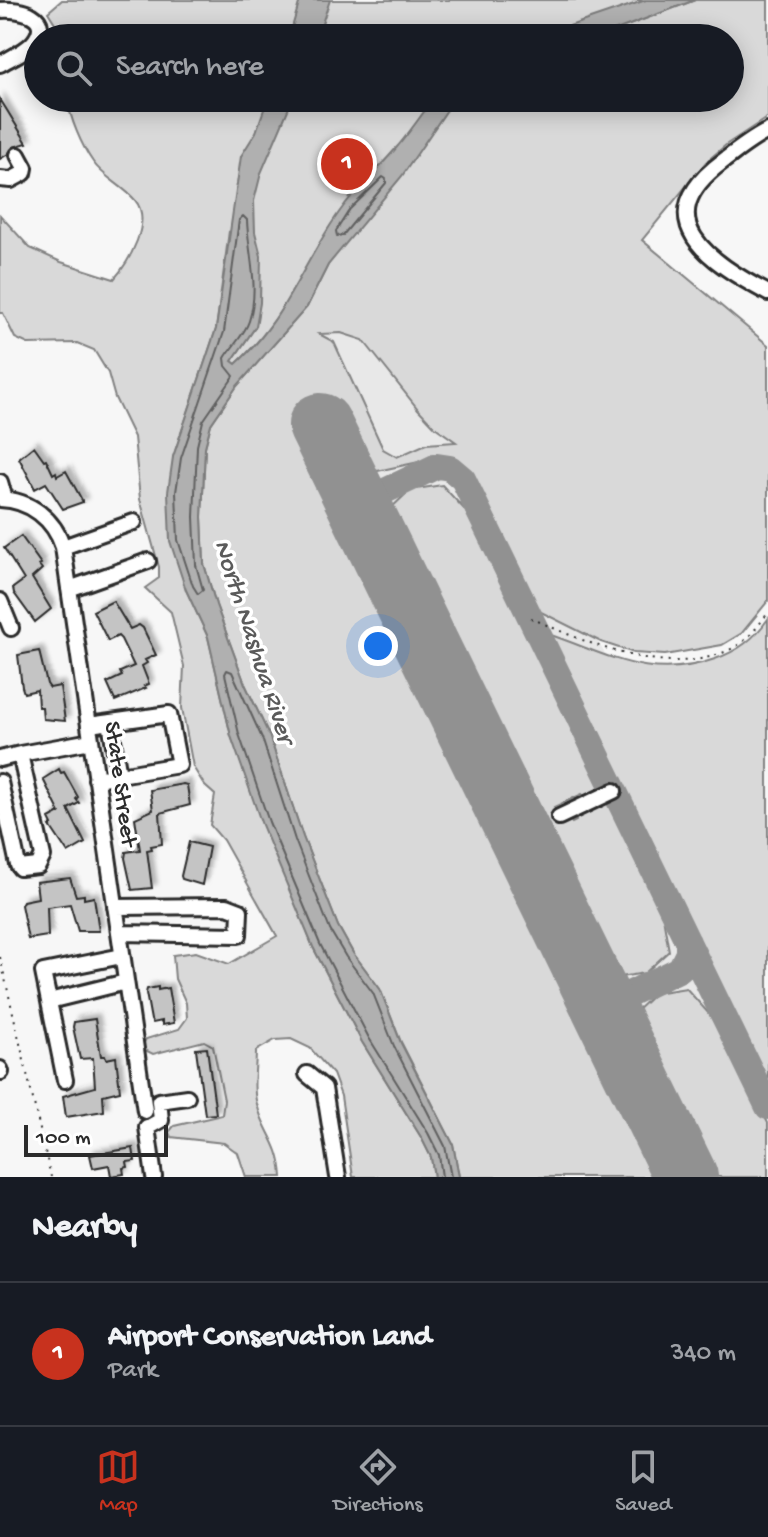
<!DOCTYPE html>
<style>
body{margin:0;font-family:"Gochi Hand",sans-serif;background:#20242c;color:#f1f3f6}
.scale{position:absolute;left:24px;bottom:20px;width:144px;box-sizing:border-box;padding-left:8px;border:4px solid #2b2b2b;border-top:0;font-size:22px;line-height:28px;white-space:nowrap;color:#2b2b2b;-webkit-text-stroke:6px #fff;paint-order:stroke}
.you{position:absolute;left:378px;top:646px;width:28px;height:28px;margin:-20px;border:6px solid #fff;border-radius:50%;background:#1a73e8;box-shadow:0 0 0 12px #1a73e833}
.badge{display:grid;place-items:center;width:52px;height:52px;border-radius:50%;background:#c8321e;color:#fff;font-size:26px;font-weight:700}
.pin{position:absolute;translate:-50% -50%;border:4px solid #fff;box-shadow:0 2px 8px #0006}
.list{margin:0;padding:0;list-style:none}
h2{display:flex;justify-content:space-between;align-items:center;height:104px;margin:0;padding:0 32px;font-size:34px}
h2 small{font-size:26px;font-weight:400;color:#9ea1a6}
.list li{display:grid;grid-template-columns:52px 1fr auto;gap:24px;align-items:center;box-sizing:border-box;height:144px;padding:0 32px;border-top:2px solid #363941}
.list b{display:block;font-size:30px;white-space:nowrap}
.list p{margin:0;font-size:26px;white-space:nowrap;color:#9ea1a6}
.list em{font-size:26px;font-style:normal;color:#9ea1a6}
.icon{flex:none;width:44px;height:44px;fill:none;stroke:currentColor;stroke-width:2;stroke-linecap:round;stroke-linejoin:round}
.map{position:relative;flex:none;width:768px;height:1177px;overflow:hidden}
.search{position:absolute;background:#171b24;box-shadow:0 4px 20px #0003;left:24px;right:24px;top:24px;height:88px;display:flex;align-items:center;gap:20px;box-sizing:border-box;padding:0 28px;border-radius:44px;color:#9ea1a6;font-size:30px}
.sheet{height:248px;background:#171b24}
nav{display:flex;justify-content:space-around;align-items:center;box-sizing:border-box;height:112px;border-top:2px solid #363941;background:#171b24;font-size:22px;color:#9ea1a6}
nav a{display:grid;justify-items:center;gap:4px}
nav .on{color:#c8321e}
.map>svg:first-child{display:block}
.built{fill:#e8e8e8}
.green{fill:#d9d9d9;stroke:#828282;stroke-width:2;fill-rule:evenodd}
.water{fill:#b0b0b0;stroke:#7b7b7b;stroke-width:2}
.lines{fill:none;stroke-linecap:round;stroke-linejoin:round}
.shore{stroke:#606060;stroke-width:2}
.taxiway{stroke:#919191;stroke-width:26}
.runway{stroke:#919191;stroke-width:64}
.building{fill:#c4c4c4;stroke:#2b2b2b;stroke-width:2;filter:url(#shadow)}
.minor-casing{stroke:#2b2b2b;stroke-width:20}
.path{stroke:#2b2b2b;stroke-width:2;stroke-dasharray:2 6;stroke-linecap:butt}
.minor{stroke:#fff;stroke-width:14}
.labels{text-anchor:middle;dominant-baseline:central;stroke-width:7;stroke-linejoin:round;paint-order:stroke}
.street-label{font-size:24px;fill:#2b2b2b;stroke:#fff}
.water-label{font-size:26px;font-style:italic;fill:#5a5a5a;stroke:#fff}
</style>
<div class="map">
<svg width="768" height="1177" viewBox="0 0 768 1177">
<defs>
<filter id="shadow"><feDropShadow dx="4.5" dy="-4.5" stdDeviation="2" flood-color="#0004"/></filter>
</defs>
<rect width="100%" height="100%" fill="#f7f7f7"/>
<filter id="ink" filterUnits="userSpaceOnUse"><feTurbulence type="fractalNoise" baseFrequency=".0125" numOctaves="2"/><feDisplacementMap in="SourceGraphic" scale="16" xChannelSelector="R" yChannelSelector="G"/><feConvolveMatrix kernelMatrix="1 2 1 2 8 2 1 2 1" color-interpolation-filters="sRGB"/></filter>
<g filter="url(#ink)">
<path class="built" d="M 318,296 L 380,336 L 554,575 L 768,904 L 768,1177 L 482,1177 L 255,374 Z"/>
<path class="green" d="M 62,0 L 646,0 L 549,35 L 548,38 L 76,38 L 55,23 L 48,12 Z
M 695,0 L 768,0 L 768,117 L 727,144 L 706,162 L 642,240 L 768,345 L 768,601 L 742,633 L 722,645 L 665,655 L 634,653 L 601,642 L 535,609 L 470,473 L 459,463 L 437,458 L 368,473 L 338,413 L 300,434 L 661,1177 L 459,1177 L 453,1144 L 401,1042 L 380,989 L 353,953 L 338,926 L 303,837 L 269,735 L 245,684 L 216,605 L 204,564 L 202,517 L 205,447 L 211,424 L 237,386 L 307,307 L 329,263 L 304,271 C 286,306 265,337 236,364 L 232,361 L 256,326 L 229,231 L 216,329 L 173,457 L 186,590 L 208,637 L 231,736 L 313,947 L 362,1042 L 421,1137 L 431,1157 L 434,1177 L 353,1177 L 341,1096 L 333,1074 L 310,1048 L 291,1039 L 275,1040 L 256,1051 C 256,1068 252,1088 257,1104 C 264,1133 280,1142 282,1177 L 246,1177 L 238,1153 L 224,1143 L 171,1137 L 169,1132 L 174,1126 L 222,1115 L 224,1100 L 213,1046 L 204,1041 L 153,1054 L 141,1048 L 146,1039 L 179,1029 L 187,1018 L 186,1003 L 175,979 L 173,955 L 196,952 L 229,964 L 277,936 L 223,840 L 210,825 L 215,795 L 205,786 L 193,767 L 182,708 L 184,666 L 171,612 L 145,588 L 159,578 L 159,567 L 140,499 L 134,437 L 115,398 L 108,373 L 94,350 L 77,343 L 28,344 L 15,338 L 3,313 L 0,313 L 0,215 L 30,248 L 61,262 L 114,279 C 129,262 153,221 135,200 C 123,186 103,177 93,162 C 81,145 70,118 67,98 L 730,98 L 730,38 L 595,38 ZM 341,333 L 363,340 L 418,409 L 435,427 L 456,442 L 426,444 L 397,457 L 383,449 L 334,342 L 319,334 Z
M 442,485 L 465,510 L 503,581 L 605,791 L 586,800 L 582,794 L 554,807 L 560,820 L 568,817 L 572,823 L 576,821 L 574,814 L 608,797 L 663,917 L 669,951 L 645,973 L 614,978 L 387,512 L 410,490 Z
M 768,619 L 768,1088 L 548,634 C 610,655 649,682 715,659 C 738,651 754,639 768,619 Z
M 686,988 L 710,1015 L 768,1123 L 768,1177 L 710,1177 L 632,1015 L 655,993 Z"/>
<path class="water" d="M 300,0 L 330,0 L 317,38 L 289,38 Z
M 646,0 L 695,0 L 595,38 L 534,38 Z
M 268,98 L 293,98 L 261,173 L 254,201 L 255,232 L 261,256 L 260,303 L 256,326 L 232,361 L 236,364 C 287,319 303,260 343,207 C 359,185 380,168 397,147 C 410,132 422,114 434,98 L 460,98 L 447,110 L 402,176 L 328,265 L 307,307 L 237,386 L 211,424 L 205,447 L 202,517 L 204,564 L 216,605 L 245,684 L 269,735 L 303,837 L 338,926 L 353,953 L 380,989 L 401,1043 L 453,1144 L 459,1177 L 434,1177 L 431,1157 L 421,1137 L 362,1042 L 313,947 L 262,825 L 231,736 L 208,637 L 186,590 L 170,541 L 168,492 L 173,457 L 216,329 L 241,156 L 256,132 Z"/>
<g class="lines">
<path class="shore" d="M 383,177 L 386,179 L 386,183 L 343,235 L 337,236 L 336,231 L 350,209 Z
M 243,216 L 247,220 C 248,253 260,287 249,321 C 245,334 232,346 225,358 L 226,366 L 234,376 L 203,421 L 197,446 L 194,517 L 196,565 L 203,590 L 198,594 L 193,586 L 178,540 L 176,492 L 181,458 L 224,332 L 239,220 Z
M 442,1177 L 439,1155 L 428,1133 L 369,1038 L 320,944 L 269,822 L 239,734 L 225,674 L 227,670 L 232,672 L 262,738 L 295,840 L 330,930 L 346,957 L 373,993 L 394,1046 L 445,1146 L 451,1177"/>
<path class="taxiway" d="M 358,504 L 437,466 L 450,468 L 463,479 L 768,1107
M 591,981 L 606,995 L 625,996 L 680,969 L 688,953 L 688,942
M 616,1032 L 614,1013 L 625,996"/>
<path class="runway" d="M 320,425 L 686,1177"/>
</g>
<path class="building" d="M 0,99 L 27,143 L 13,147 L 8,154 L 0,159 Z
M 34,446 L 44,460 L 46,459 L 53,474 L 56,472 L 57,476 L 66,471 L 83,502 L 63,509 L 46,483 L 35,489 L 19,458 Z
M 21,536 L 41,564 L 39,565 L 42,569 L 32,578 L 51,609 L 35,622 L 14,593 L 13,588 L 24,580 L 4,548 Z
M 113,601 L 130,629 L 139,625 L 143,628 L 156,655 L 145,660 L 147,663 L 142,666 L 149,684 L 144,686 L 146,688 L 115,701 L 107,683 L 122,676 L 120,672 L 134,666 L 121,639 L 118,636 L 108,641 L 93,611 Z
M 39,651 L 47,684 L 50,688 L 60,686 L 65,721 L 43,719 L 42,707 L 38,707 L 37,690 L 24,693 L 22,687 L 18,655 Z
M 59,769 L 61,773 L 64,772 L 78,797 L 76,799 L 79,803 L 68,809 L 85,843 L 68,853 L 50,826 L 52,825 L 49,819 L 60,813 L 43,779 Z
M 183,784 L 187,785 L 190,805 L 160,813 L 162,844 L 151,846 L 152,849 L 147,850 L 152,888 L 132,890 L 125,858 L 126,852 L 140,850 L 135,818 L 153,810 L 150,790 Z
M 189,842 L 209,847 L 202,885 L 182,879 L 181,876 Z
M 70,878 L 76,896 L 84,895 L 84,899 L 94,897 L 99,931 L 78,931 L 70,904 L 47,907 L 48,936 L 28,939 L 21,905 L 23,901 L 38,898 L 36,882 Z
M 158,987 L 158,990 L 168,988 L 174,1023 L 162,1025 L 162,1021 L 153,1023 L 151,1020 L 146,993 L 147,989 Z
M 95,1019 L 101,1056 L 105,1056 L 106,1059 L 116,1057 L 120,1091 L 103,1095 L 104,1111 L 66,1117 L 63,1096 L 95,1087 L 93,1058 L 80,1059 L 73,1027 L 74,1022 Z
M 207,1048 L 216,1114 L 205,1115 L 196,1049 Z
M 133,1148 L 135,1161 L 127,1162 L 128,1167 L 123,1168 L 124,1174 L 111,1176 L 109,1165 L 93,1168 L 90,1155 Z"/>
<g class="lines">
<g class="minor-casing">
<path id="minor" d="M 0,10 C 20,8 55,16 33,43 C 25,52 10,58 0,64
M 768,131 C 751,139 737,151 722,162 C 645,220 710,262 768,293
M 0,179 L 11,180 L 24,173 L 25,168 L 18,155
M 0,482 L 5,499
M 0,499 C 30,500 54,519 63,547 L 145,1111
M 63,547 L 134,522
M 69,589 L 148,561
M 0,601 L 11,628
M 110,722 L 119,775
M 89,725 L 169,714 L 179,765 L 96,779
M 0,759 L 20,754
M 0,782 L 18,865 L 20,868 L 38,866 L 43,856 L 20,754 L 91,741
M 559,817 L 614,791
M 115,907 L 227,906 L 240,911 L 239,935 L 119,933
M 49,1001 L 126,982
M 0,1069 L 1,1072
M 307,1074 L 324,1088 L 338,1177
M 65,1080 L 43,972 L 122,956
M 147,1127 L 154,1177
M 147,1128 L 161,1120 L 159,1101 L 187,1097"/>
</g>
<path class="path" d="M 531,618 C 589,644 670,681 733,648 C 748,640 758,626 768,613
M 0,957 L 51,1177"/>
<use href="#minor" class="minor"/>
</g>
</g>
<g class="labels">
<g class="street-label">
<text transform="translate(119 784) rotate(82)">State Street</text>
</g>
<g class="water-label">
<text transform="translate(252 642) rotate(72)">North Nashua River</text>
</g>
</g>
</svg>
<div class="scale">100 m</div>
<div class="you"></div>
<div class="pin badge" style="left:347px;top:164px">1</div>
<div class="search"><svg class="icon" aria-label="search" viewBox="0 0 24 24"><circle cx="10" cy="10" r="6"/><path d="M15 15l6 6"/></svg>Search here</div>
</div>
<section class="sheet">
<h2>Nearby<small></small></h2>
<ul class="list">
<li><span class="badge">1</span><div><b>Airport Conservation Land</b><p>Park</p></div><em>340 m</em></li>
</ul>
</section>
<nav>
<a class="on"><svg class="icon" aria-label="map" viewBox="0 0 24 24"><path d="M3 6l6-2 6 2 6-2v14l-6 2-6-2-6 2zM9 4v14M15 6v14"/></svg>Map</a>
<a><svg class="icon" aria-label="directions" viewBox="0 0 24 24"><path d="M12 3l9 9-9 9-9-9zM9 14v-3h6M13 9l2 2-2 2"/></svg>Directions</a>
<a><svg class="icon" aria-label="saved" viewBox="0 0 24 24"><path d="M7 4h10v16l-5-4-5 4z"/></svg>Saved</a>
</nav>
